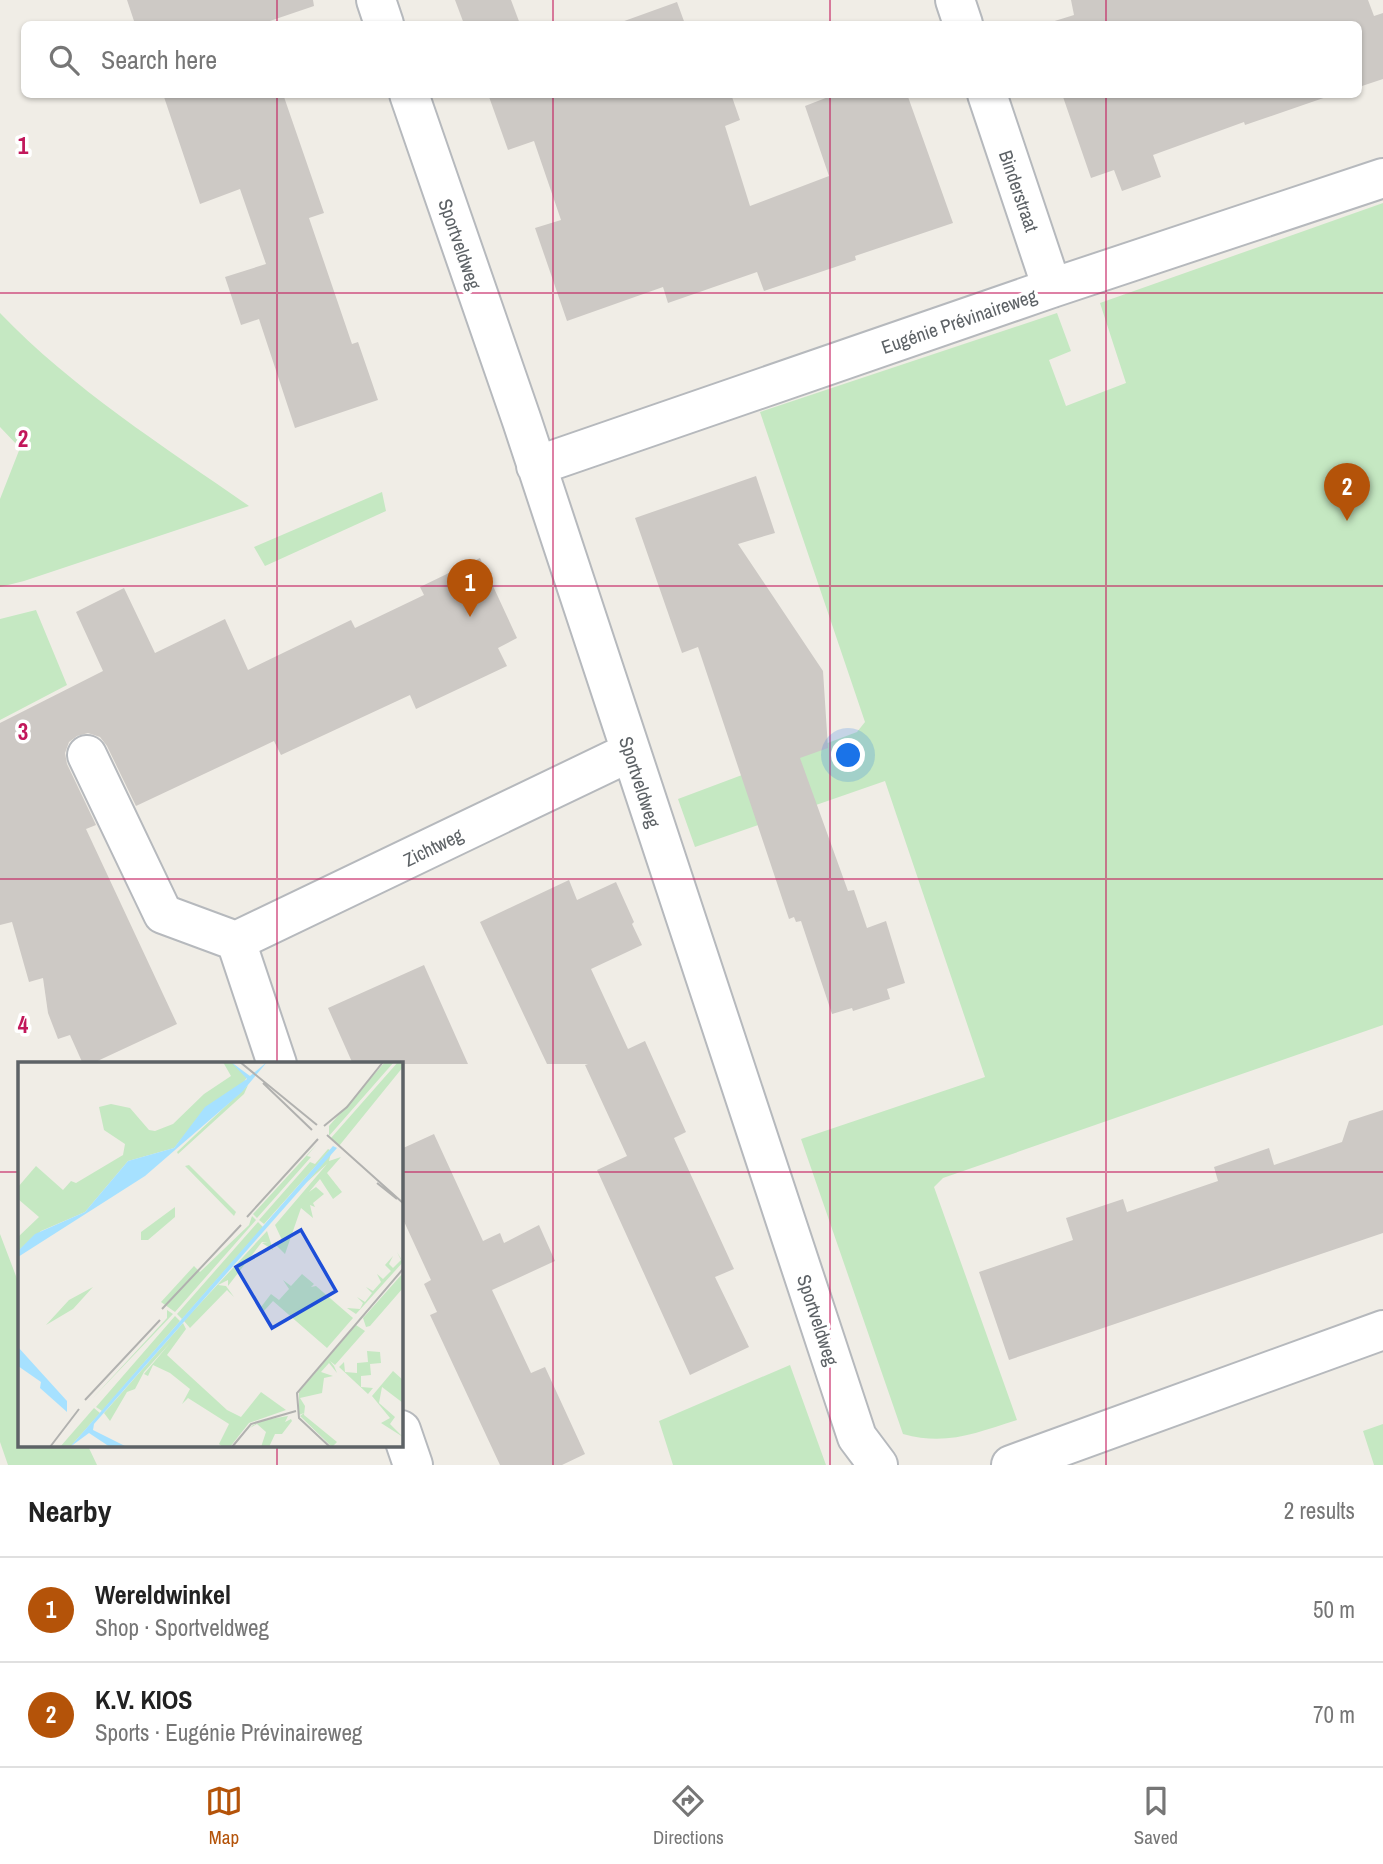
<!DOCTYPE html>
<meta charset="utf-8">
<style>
body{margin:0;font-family:"Archivo Narrow",sans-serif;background:#f2f2f2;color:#222}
.you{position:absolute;left:849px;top:756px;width:24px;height:24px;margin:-18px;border:5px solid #fff;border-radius:50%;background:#1a73e8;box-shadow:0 0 0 10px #1a73e833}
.badge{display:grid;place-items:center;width:46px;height:46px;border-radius:50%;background:#b45309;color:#fff;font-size:23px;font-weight:700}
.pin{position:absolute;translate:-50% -58px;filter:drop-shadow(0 2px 4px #0008)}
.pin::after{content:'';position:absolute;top:37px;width:24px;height:21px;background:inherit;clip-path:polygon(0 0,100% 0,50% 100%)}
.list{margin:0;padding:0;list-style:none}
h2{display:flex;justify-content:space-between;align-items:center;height:91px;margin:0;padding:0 28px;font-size:30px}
h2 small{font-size:23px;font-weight:400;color:#767676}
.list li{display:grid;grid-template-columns:46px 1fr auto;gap:21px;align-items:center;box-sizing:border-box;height:105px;padding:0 28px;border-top:2px solid #e0e0e0}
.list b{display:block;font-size:26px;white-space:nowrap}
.list p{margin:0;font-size:23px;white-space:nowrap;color:#767676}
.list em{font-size:23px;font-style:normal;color:#767676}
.icon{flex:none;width:38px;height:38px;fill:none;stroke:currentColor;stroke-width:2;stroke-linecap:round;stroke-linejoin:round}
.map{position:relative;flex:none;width:1383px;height:1465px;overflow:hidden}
.search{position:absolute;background:#fff;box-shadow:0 2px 5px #0004;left:21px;right:21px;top:21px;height:77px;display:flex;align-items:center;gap:18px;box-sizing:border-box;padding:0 24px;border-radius:10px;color:#767676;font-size:26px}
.sheet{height:301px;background:#fff}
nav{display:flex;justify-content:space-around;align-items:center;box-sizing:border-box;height:98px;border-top:2px solid #e0e0e0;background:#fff;font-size:19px;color:#767676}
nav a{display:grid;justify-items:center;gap:4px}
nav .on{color:#b45309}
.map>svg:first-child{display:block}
.green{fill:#c5e8c2}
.building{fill:#cdc9c5}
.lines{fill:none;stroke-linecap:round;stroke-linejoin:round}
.minor-casing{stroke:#b6b9bd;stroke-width:42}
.minor{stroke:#fff;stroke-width:38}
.grid{fill:none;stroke:#c2185b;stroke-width:2;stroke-opacity:0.55}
.labels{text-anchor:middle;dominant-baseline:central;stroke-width:7;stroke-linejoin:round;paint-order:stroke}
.street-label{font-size:19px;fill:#5d6266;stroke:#fff}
.inset-road{fill:none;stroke:#b1b1af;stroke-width:2}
.view{fill:#1d4ed8;fill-opacity:0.15;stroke:#1d4ed8;stroke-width:3.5}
.inset-edge{fill:none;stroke:#5d6266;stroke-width:3.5}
.grid-label{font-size:23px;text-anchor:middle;font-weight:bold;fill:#c2185b;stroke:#fff;stroke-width:7;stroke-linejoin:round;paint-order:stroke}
</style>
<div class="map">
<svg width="1383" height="1465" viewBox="0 0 1383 1465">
<rect width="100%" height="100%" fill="#f0ede6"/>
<path class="green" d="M 1383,203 L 1383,1025 L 943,1178 L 934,1187 L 1017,1420 C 975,1433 947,1446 903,1434 L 801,1139 L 985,1077 L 885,781 L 695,847 L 678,799 L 857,732 L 865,722 L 760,412 L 1057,313 L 1071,351 L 1049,360 L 1066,406 L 1126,383 L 1100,303 Z
M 0,313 C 73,389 163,446 249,506 L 24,581 L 0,587 L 0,499 L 20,448 L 0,427 Z
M 382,492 L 386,511 L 265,566 L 254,547 Z
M 36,610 L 67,685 L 0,720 L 0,619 Z
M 0,1234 L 19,1284 L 19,1446 L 88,1446 L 97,1465 L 8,1465 L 0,1442 Z
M 790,1365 L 826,1465 L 673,1465 L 659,1421 Z
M 1383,1424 L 1383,1465 L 1374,1465 L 1363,1431 Z"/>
<path class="building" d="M 127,0 L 313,0 L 314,6 L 261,24 L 135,24 Z
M 455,0 L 511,0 L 520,24 L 464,24 Z
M 1071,0 L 1368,0 L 1374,16 L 1383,13 L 1383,79 L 1359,87 L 1359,24 L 1045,24 L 1074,15 Z
M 677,2 L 685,24 L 616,24 Z
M 163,94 L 283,94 L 324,213 L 309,218 L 352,344 L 358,342 L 378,400 L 295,428 L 259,319 L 241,325 L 225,277 L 266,264 L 240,189 L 200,204 Z
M 488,94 L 731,94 L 740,120 L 725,126 L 750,206 L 829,176 L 805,106 L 836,94 L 907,94 L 953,223 L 855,256 L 856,260 L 764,291 L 757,272 L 668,303 L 663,287 L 567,321 L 535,228 L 561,220 L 534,141 L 508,150 Z
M 1062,94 L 1335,94 L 1245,125 L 1244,122 L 1153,155 L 1161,177 L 1122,191 L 1114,170 L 1091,178 Z
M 756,476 L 775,533 L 738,544 L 823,671 L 828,748 L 800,758 L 848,891 L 854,890 L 867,928 L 886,921 L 905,983 L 887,989 L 890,999 L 853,1011 L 852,1008 L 832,1014 L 801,921 L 796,922 L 794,917 L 789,919 L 698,647 L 682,653 L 635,518 Z
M 480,558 L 517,638 L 498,648 L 507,666 L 416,709 L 410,695 L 281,755 L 274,741 L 136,806 L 107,746 L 100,737 L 88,733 L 77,736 L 69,742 L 65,753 L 67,764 L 96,825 L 86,829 L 177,1024 L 91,1064 L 83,1064 L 70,1035 L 58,1039 L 48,1013 L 43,978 L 29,982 L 12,922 L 0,925 L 0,723 L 103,671 L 76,612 L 124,588 L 155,653 L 225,619 L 248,670 L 351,620 L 355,628 L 424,595 L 420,587 Z
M 569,880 L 577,900 L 616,882 L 634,922 L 632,924 L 642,945 L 591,969 L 628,1049 L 645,1041 L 686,1132 L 674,1138 L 734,1269 L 715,1277 L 749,1347 L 690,1375 L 597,1170 L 627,1156 L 585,1065 L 588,1064 L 547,1064 L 480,922 Z
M 424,965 L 468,1064 L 363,1064 L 362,1061 L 352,1062 L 328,1008 Z
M 1383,1110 L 1383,1233 L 1009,1360 L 979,1272 L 1073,1240 L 1066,1218 L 1123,1199 L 1127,1212 L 1218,1181 L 1214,1167 L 1269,1148 L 1274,1165 L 1342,1142 L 1349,1121 Z
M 434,1134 L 483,1241 L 500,1233 L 504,1243 L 539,1225 L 555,1261 L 492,1290 L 531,1373 L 545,1367 L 585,1454 L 562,1465 L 500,1465 L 430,1315 L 437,1312 L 424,1284 L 431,1280 L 401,1215 L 401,1149 Z"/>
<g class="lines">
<g class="minor-casing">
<path id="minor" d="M 376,0 L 384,24
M 955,0 L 963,24
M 409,94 L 522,421 L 857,1437 L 878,1465
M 987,94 L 1052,288
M 536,466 L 1052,288 L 1383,178
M 87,755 L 163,914 L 236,941
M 277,1064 L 236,941 L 630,752
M 401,1430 L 413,1465
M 1011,1465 L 1383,1330"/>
</g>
<use href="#minor" class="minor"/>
</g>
<path class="grid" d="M 277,0 L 277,24M 553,0 L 553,24M 830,0 L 830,24M 1106,0 L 1106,24M 277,94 L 277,1064M 553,94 L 553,1465M 830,94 L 830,1465M 1106,94 L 1106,1465M 0,293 L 1383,293M 0,586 L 1383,586M 0,879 L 1383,879M 0,1172 L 19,1172M 401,1172 L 1383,1172M 277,1446 L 277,1465"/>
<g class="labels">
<g class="street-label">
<text transform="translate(1019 191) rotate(71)">Binderstraat</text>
<text transform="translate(460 244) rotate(71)">Sportveldweg</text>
<text transform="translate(959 321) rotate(-19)">Eugénie Prévinaireweg</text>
<text transform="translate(640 782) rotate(72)">Sportveldweg</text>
<text transform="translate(433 847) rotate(-26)">Zichtweg</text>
<text transform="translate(818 1320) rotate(72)">Sportveldweg</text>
</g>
</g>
<g transform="translate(18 1062)">
<rect width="385" height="385" fill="#f0ede6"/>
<path d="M 205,0 L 213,0 L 229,15 L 223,25 L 185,50 L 156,86 L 110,99 L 67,150 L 23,169 L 0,189 L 0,175 L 21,155 L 0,137 L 0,125 L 18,104 L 45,128 L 53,119 L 58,121 L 105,93 L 107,82 L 86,68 L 81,45 L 93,42 L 112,46 L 131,68 L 137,69 L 155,62 L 186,32 L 213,14 ZM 367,0 L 376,0 L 311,74 L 311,64 ZM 380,0 L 385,0 L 385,5 L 321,84 L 313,76 ZM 230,23 L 226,32 L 160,92 L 159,90 ZM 299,82 L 289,94 L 293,95 L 239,156 L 235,152 ZM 310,87 L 312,88 L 246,162 L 241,158 L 292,100 L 297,102 ZM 313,91 L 311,99 L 323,95 L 309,111 L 324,130 L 315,137 L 302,117 L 291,130 L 298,125 L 306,132 L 295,141 L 297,145 L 292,143 L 295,156 L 283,146 L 267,192 L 256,181 L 264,178 L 257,163 L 309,102 L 288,121 ZM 171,103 L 218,150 L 216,154 L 167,104 ZM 157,145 L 157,155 L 130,178 L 123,178 L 123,170 ZM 234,154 L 238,158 L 157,250 L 143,240 L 176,204 L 182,210 L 231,163 ZM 240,160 L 245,165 L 164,257 L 159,252 ZM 249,169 L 255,188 L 244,181 L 250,180 L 244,180 L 210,224 L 210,218 L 200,223 L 208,224 L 216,235 L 209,228 L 172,266 L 166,259 ZM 379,190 L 385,200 L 338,252 L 329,246 L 342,247 L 345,241 L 339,235 L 347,240 L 354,231 L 348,225 L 355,229 L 363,220 L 359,212 L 365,217 L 373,209 L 367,203 L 375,194 L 371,202 L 375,206 L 383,198 ZM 385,211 L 385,226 L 352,264 L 348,265 L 345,256 ZM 284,212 L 296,222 L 293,225 L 298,224 L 335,256 L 309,286 L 255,239 L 246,249 L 243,245 L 253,232 L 261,238 L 271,227 L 265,218 L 273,224 ZM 75,225 L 55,247 L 28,263 L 51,238 ZM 149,248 L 155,252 L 73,338 L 149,256 ZM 157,254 L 162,259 L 84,349 L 78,345 ZM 165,261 L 168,267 L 149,293 L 209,348 L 223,355 L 243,330 L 268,348 L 231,361 L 212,385 L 205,385 L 201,382 L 211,362 L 170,336 L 164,342 L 172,327 L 152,311 L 135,303 L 130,314 L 126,312 L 152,281 L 126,310 L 117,327 L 109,330 L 92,359 L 86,351 ZM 338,263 L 347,269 L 317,303 L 312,299 L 316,304 L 319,311 L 311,301 L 303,310 L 315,314 L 306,316 L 304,331 L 282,336 L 287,344 L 286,353 L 319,380 L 314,385 L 282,354 L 286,351 L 281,353 L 281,330 ZM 349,289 L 362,290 L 363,301 L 352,302 L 353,313 L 343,314 L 343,325 L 355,326 L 350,332 L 321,305 L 326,300 L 327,310 L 339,311 L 339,301 L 350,300 ZM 375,309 L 385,318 L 385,341 L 364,325 L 361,341 L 377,355 L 372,362 L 385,375 L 363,361 L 372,356 L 354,334 ZM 76,346 L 82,351 L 52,385 L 42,385 ZM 270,354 L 267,360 L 273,357 L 274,359 L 264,372 L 257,372 L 251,385 L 243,385 L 248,370 L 239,362 L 232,366 L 235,363 L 246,358 Z" fill="#c5e8c2"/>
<path d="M 213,0 L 232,14 L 249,0 L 224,30 L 127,114 L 0,195 L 0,189 L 17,172 L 67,150 L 110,99 L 156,86 L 187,45 L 229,17 ZM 315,84 L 319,86 L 76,362 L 75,368 L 109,385 L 92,385 L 71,371 L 52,385 ZM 0,285 L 49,339 L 49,350 L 22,326 L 23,320 L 0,304 Z" fill="#a6e1ff"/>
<path class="inset-road" d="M 222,0 L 299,63M 245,21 L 294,68M 306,64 L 329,45 L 365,0M 309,73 L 385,141M 359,121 L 379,137M 229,155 L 300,77M 144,247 L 223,163M 67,338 L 142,258M 32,385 L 61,347M 214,385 L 233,362 L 278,349M 312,385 L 281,356 L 279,331 L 385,207"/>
<path class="view" d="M 283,168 L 318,229 L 254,266 L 218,205 Z"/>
<rect width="385" height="385" class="inset-edge"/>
</g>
<g class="grid-label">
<text x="23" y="154">1</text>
<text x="23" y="447">2</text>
<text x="23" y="740">3</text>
<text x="23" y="1033">4</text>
</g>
</svg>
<div class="you"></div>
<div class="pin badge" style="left:470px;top:617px">1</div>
<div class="pin badge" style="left:1347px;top:521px">2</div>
<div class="search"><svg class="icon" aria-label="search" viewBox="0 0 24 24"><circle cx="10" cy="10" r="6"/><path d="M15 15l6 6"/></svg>Search here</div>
</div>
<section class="sheet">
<h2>Nearby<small>2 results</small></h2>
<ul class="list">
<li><span class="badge">1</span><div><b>Wereldwinkel</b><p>Shop · Sportveldweg</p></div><em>50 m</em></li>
<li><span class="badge">2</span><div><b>K.V. KIOS</b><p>Sports · Eugénie Prévinaireweg</p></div><em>70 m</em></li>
</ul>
</section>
<nav>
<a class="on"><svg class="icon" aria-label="map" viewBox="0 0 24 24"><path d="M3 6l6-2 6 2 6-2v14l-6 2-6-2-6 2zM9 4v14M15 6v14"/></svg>Map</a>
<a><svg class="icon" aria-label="directions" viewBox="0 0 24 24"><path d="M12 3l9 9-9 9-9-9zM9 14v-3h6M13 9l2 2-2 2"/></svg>Directions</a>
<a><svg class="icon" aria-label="saved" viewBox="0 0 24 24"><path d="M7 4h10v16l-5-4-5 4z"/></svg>Saved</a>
</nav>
